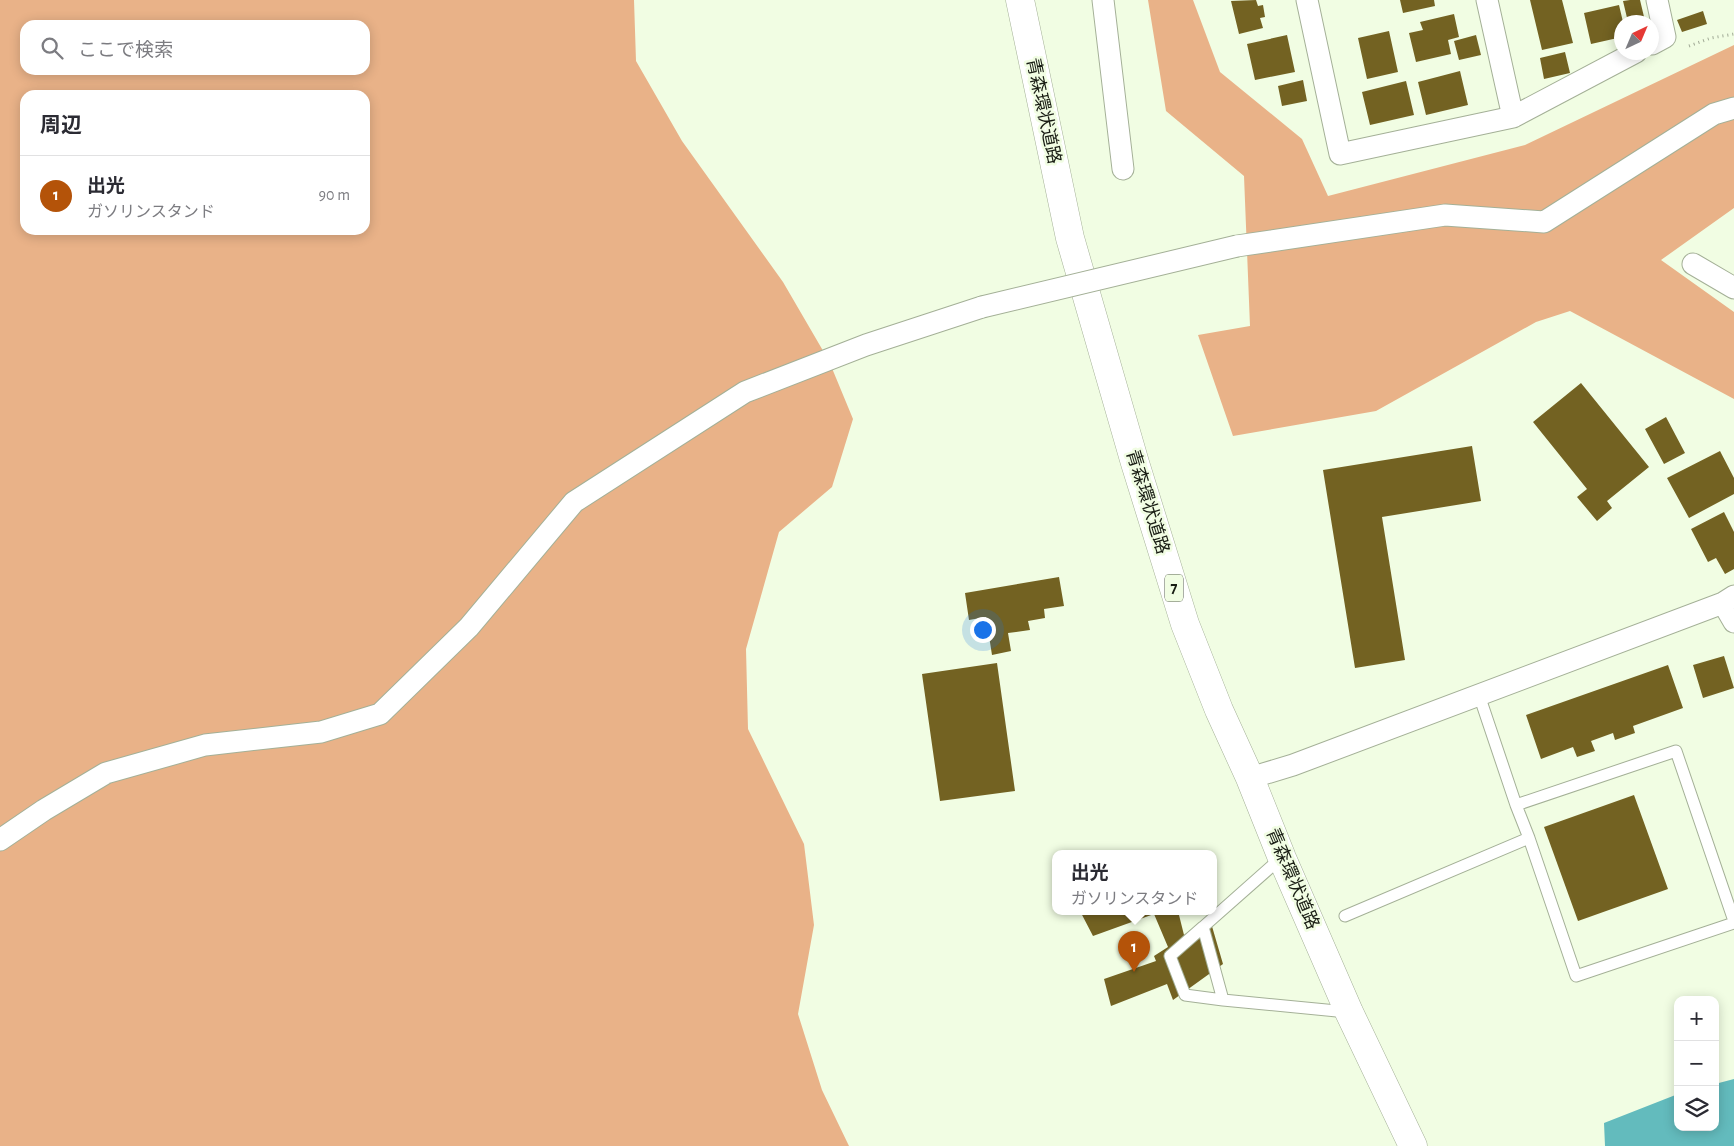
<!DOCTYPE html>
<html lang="ja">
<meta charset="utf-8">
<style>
body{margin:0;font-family:"Alegreya Sans","Noto Sans JP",sans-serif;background:#f7f7f7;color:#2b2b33}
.controls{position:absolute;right:15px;bottom:15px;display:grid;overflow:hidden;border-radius:10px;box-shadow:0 2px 12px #0003}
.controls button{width:45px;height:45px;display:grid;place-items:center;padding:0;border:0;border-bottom:1px solid #e1e1e2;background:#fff;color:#2b2b33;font:25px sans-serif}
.compass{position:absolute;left:1614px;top:15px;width:45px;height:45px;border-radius:50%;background:#fff;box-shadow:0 2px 12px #0003;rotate:44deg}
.you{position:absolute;left:982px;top:629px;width:18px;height:18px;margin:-12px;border:4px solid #fff;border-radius:50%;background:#1a73e8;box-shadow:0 0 0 8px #1a73e833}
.badge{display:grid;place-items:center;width:32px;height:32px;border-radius:50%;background:#b45309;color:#fff;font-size:16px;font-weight:700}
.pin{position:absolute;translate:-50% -41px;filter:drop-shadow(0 1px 2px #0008)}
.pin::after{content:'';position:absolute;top:26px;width:18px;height:15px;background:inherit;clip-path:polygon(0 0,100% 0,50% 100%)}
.popup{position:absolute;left:1052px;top:850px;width:165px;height:65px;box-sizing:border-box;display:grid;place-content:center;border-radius:10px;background:#fff;filter:drop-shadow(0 1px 4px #0005);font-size:16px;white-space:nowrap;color:#7c7c81}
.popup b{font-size:19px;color:#2b2b33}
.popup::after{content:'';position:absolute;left:50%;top:100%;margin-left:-10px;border:10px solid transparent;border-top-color:#fff}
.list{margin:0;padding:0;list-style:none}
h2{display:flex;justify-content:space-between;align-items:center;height:65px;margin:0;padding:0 20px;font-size:21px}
h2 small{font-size:16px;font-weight:400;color:#7c7c81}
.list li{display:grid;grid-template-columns:32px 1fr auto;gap:15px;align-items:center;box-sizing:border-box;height:80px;padding:0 20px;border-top:1px solid #e1e1e2}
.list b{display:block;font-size:19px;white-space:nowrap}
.list p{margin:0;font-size:16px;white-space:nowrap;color:#7c7c81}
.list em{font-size:16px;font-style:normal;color:#7c7c81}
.icon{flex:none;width:28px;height:28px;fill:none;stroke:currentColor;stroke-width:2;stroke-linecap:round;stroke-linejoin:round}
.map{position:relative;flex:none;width:1734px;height:1146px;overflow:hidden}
.search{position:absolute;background:#fff;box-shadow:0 2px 12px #0003;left:20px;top:20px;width:350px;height:55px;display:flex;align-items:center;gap:12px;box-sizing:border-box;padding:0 18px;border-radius:15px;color:#7c7c81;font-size:19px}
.panel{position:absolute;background:#fff;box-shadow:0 2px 12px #0003;left:20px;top:90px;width:350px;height:145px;border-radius:15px}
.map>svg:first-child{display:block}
.forest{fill:#e9b288;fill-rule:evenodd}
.water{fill:#63bbbd}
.building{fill:#736222}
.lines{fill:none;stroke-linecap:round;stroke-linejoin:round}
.service-casing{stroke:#a4b097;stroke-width:13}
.minor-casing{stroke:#a4b097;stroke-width:23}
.trunk-casing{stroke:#a4b097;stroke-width:29}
.path{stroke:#a1aa96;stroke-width:3;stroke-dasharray:1 4;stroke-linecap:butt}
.service{stroke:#fff;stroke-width:11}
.minor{stroke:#fff;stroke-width:21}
.trunk{stroke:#fff;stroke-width:28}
.minor-bridge-casing{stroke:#a4b097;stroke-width:23;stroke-linecap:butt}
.minor-bridge{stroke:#fff;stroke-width:21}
.labels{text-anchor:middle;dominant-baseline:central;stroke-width:5;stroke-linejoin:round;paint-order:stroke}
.shield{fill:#f1fde3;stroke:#596051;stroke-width:1}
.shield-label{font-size:16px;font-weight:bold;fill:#181c13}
.street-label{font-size:18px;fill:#181c13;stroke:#f1fde3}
</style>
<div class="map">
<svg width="1734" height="1146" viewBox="0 0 1734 1146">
<rect width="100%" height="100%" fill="#f1fde3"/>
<path class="forest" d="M 0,0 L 634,0 L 636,61 L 682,141 L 783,282 L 829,361 L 853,419 L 832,487 L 779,532 L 746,649 L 748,729 L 804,844 L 814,925 L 798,1014 L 822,1090 L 849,1146 L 0,1146 ZM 25,25 L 365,25 L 365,70 L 25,70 ZM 25,95 L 365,95 L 365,230 L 25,230 Z
M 1148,0 L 1193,0 L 1220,72 L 1302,139 L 1328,196 L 1525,145 L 1734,45 L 1734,208 L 1661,260 L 1734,312 L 1734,399 L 1570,311 L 1536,322 L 1376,411 L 1233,436 L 1198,335 L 1250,326 L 1244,176 L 1166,111 Z"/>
<path class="water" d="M 1734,1079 L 1734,1146 L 1605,1146 L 1604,1123 L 1678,1094 L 1678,1127 L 1715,1127 L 1715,1084 Z"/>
<path class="building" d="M 1256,0 L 1258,6 L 1263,5 L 1265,17 L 1260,18 L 1263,28 L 1239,34 L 1231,1 Z
M 1400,0 L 1434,0 L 1435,6 L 1403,13 Z
M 1530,0 L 1562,0 L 1573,43 L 1542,50 Z
M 1630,0 L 1640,0 L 1645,21 L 1628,22 L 1623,1 Z
M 1619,5 L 1623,22 L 1622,22 L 1622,37 L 1591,44 L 1584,13 Z
M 1703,11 L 1707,24 L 1682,32 L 1677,20 Z
M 1454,14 L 1459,37 L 1448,40 L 1451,54 L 1416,62 L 1409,33 L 1423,30 L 1420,22 Z
M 1389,31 L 1398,72 L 1367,79 L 1358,38 Z
M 1287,35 L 1295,72 L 1255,80 L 1247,44 Z
M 1476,35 L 1481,55 L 1459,60 L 1454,41 Z
M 1565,52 L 1570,73 L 1544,79 L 1540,58 Z
M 1460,71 L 1468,105 L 1426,115 L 1418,82 Z
M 1303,80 L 1307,101 L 1282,106 L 1278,86 Z
M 1406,81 L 1414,115 L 1370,125 L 1362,92 Z
M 1581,383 L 1649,467 L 1607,501 L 1612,508 L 1597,521 L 1577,497 L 1587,489 L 1533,422 Z
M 1666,417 L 1685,453 L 1664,464 L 1645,429 Z
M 1472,446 L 1481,501 L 1382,517 L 1405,660 L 1355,668 L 1323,470 Z
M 1720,451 L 1734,478 L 1734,494 L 1689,518 L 1667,478 Z
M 1724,512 L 1734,532 L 1734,569 L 1725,574 L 1716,558 L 1708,562 L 1691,529 Z
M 1059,577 L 1064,606 L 1044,609 L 1045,618 L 1028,621 L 1030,630 L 1008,633 L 1011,651 L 992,655 L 986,617 L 969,620 L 965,593 Z
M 1724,656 L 1734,688 L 1703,698 L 1693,665 Z
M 997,663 L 1015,791 L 940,801 L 922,674 Z
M 1668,665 L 1683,708 L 1633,726 L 1635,733 L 1615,740 L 1613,733 L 1591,741 L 1595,751 L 1577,757 L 1573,747 L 1541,759 L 1526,715 Z
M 1634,795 L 1668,889 L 1578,921 L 1544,827 Z
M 1080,911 L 1178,911 L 1184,935 L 1209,916 L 1223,964 L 1173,1000 L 1167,984 L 1111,1006 L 1104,979 L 1156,961 L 1154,956 L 1168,947 L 1154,914 L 1093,936 Z"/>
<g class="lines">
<g class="service-casing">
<path id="service" d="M 1516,805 L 1676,751 L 1734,921
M 1529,838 L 1576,976 L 1734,923
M 1281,858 L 1203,927 L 1223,1000 L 1347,1012
M 1345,916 L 1529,838 L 1516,805 L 1479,695
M 1203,927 L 1170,956 L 1185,995 L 1223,1000"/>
</g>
<g class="minor-casing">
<path id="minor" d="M 1103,0 L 1123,169
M 1307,0 L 1340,154 L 1513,117 L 1636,52
M 1487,0 L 1513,117
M 1652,44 L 1665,37 L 1657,0
M 1237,246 L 1445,215 L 1544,222 L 1714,114 L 1734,108
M 1693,264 L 1734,288
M 1723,603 L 1734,622
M 1250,778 L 1293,765 L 1723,603 L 1734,596
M 0,840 L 44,810 L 106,773 L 205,745 L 321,732 L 380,714 L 469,627 L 574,502 L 745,392 L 866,345 L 982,307"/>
</g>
<g class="trunk-casing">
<path id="trunk" d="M 1020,0 L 1070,238 L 1135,463 L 1185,624 L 1219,710 L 1250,778 L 1282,858 L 1349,1012 L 1413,1146"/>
</g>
<path class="path" d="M 1689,46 L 1711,38 L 1734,34"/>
<use href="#service" class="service"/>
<use href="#minor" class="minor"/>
<use href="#trunk" class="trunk"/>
<g class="minor-bridge-casing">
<path id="minor-bridge" d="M 982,307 L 1237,246"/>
</g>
<use href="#minor-bridge" class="minor-bridge"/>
</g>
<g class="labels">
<rect class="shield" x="1165" y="574.5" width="18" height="27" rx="4"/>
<g class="shield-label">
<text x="1174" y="588">7</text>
</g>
<g class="street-label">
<text transform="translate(1043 111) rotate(78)">青森環状道路</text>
<text transform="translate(1147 502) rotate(73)">青森環状道路</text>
<text transform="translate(1292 879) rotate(67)">青森環状道路</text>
</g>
</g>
</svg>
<div class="controls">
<button>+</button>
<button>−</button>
<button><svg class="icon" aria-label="layers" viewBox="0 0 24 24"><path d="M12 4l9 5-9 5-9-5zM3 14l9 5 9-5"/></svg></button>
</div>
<svg class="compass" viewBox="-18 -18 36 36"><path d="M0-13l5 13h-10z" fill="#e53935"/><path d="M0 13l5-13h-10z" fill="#7c7c81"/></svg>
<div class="you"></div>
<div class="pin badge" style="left:1134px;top:972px">1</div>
<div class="popup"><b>出光</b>ガソリンスタンド</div>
<div class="search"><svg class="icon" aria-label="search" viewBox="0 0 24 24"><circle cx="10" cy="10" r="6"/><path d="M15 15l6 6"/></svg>ここで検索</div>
<section class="panel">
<h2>周辺<small></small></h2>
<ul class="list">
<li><span class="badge">1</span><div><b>出光</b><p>ガソリンスタンド</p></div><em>90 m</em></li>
</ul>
</section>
</div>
